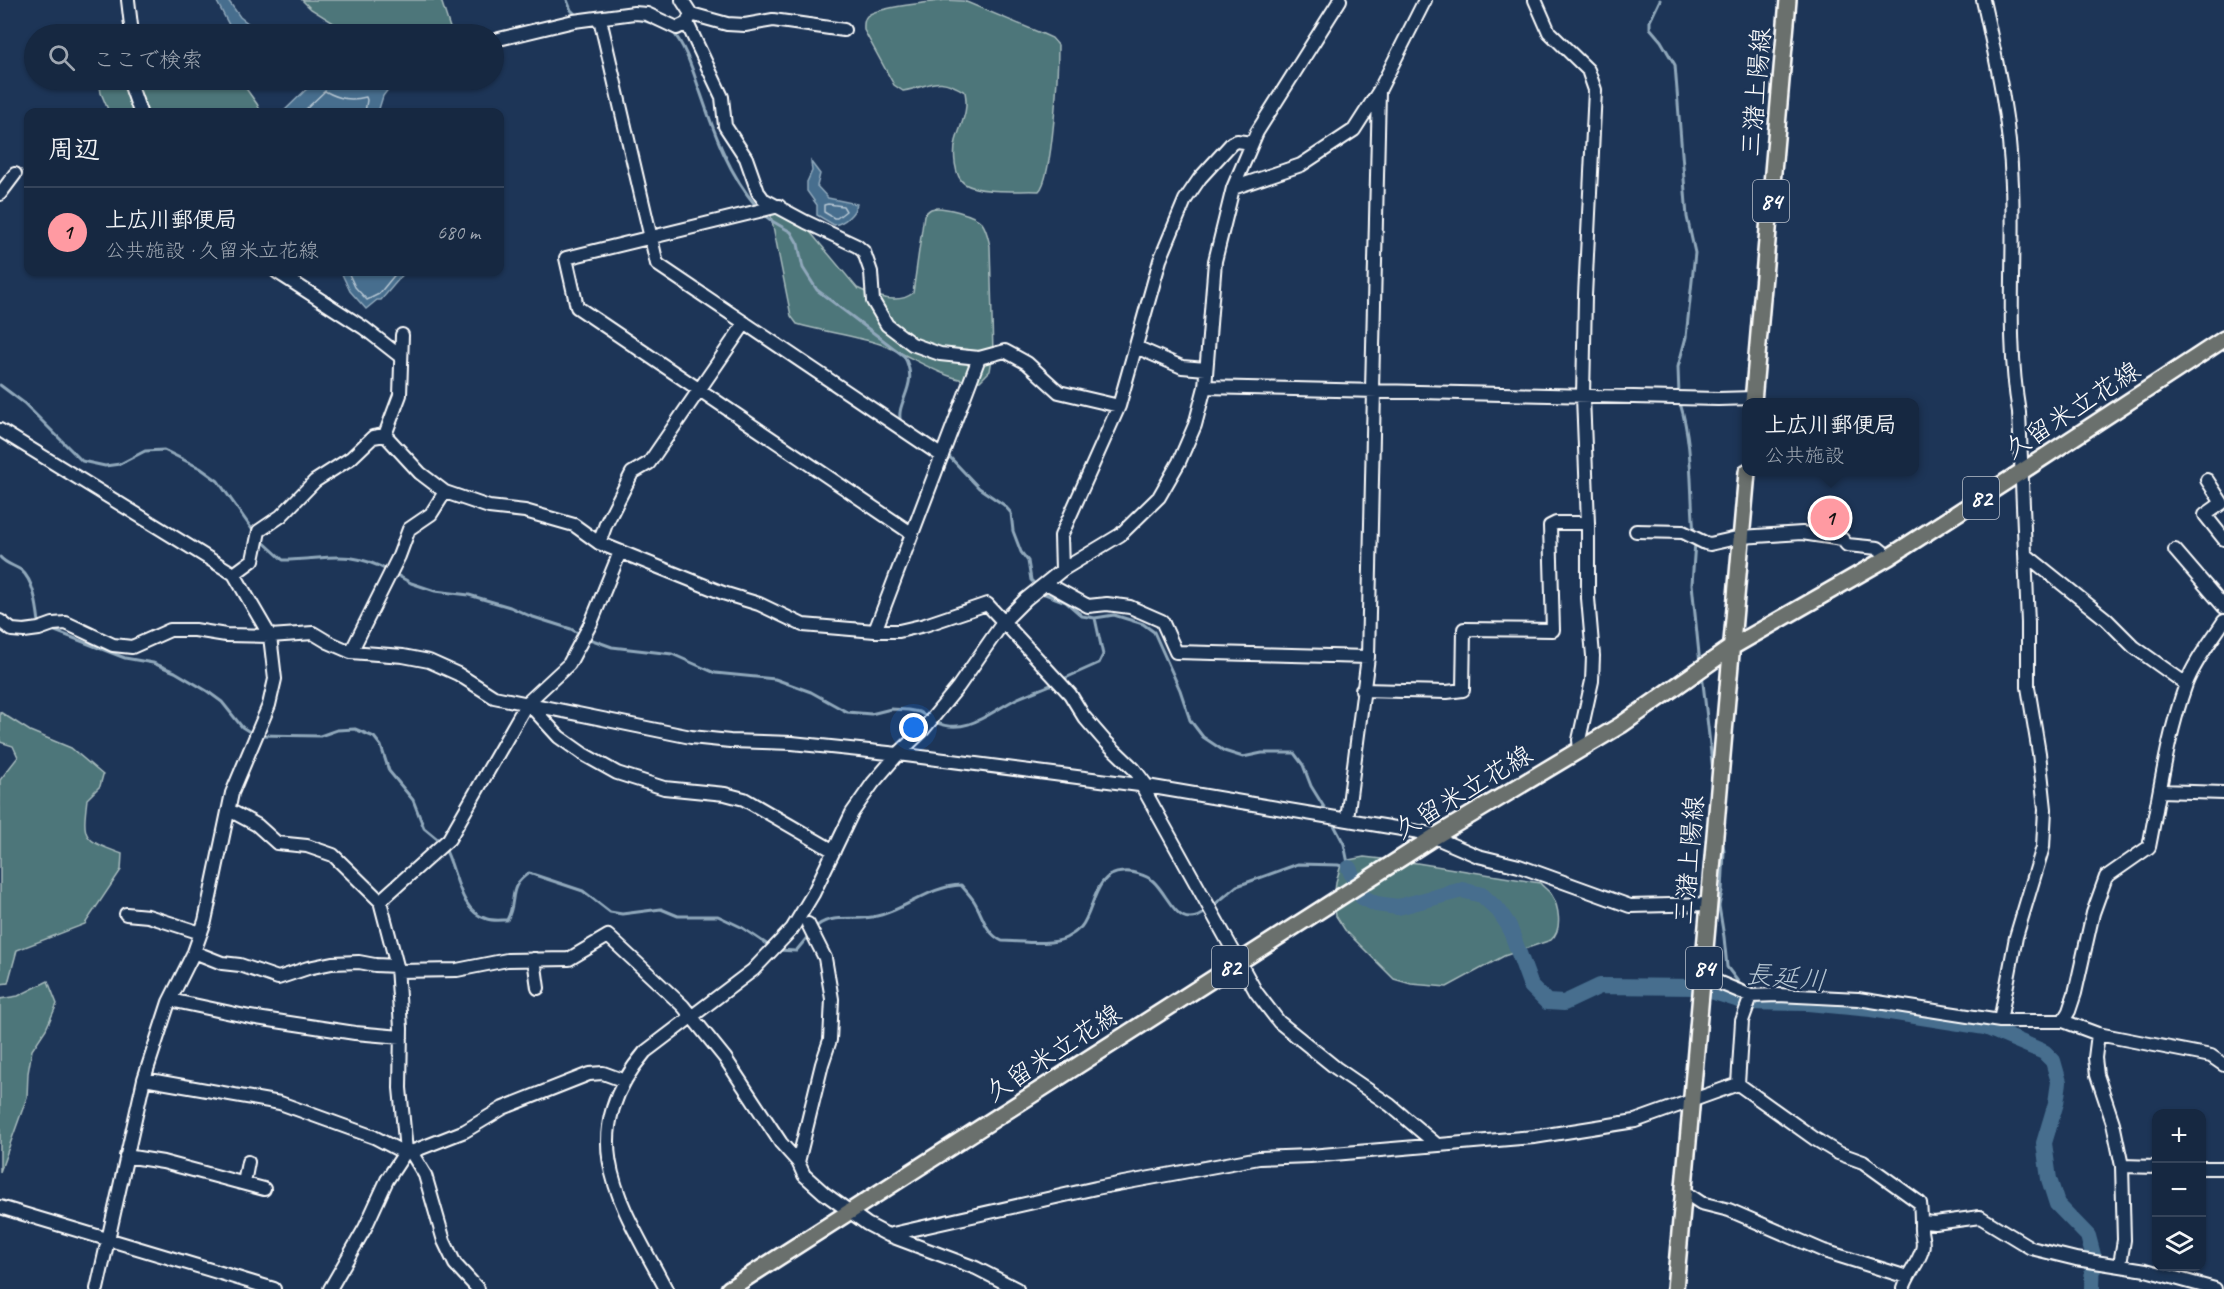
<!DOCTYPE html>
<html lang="ja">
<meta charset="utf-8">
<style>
body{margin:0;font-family:Caveat,"Klee One",sans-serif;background:#1f3048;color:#f1f3f6}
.controls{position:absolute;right:18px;bottom:18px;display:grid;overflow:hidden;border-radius:12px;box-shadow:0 2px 4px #0004}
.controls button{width:54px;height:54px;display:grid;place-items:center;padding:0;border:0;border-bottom:2px solid #35445a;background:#162841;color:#f1f3f6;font:30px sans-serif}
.you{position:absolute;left:914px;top:728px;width:21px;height:21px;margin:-15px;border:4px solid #fff;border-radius:50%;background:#1a73e8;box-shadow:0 0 0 9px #1a73e833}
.badge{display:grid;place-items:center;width:39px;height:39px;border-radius:50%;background:#ff9aa2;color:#111;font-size:20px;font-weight:700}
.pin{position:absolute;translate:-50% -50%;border:3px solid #fff;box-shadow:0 2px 6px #0006}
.popup{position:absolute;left:1742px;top:398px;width:177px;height:78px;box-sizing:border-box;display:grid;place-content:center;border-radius:12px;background:#162841;filter:drop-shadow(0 2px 4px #0005);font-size:20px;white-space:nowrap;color:#9ea6b1}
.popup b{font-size:22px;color:#f1f3f6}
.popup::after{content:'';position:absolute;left:50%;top:100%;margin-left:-12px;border:12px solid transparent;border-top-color:#162841}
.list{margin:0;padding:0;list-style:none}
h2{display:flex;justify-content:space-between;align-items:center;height:78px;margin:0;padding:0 24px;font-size:26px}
h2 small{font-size:20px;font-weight:400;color:#9ea6b1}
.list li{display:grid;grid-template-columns:39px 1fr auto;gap:18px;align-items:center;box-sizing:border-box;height:90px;padding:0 24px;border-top:2px solid #35445a}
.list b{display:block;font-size:22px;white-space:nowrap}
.list p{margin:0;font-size:20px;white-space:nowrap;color:#9ea6b1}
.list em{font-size:20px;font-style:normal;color:#9ea6b1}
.icon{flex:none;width:33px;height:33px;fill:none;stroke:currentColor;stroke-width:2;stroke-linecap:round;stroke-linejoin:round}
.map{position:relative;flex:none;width:2224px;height:1289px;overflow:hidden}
.search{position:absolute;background:#162841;box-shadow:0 2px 4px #0004;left:24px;top:24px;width:480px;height:66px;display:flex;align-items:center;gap:15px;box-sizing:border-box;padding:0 21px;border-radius:33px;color:#9ea6b1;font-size:22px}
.panel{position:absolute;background:#162841;box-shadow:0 2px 4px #0004;left:24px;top:108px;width:480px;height:168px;border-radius:12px}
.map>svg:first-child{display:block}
.green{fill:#4e767a;stroke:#a6babc;stroke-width:1.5}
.water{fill:#466e8e;stroke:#90a8bb;stroke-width:1.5}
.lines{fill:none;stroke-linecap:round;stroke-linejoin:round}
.shore{stroke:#b5c5d2;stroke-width:1.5}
.stream{stroke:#90a8bb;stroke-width:3}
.river{stroke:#466e8e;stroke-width:16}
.minor-casing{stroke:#fff;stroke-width:16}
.major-casing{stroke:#fff;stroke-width:20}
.minor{stroke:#1d3557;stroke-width:12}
.major{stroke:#6a706d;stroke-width:15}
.labels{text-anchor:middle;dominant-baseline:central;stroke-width:5;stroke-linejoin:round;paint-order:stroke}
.shield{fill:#1d3557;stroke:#bbc2cd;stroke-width:1.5}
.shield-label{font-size:24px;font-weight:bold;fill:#fff}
.street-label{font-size:26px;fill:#fff;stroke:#1d3557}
.water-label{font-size:27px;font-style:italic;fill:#b5c5d2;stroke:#1d3557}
</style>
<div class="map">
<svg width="2224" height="1289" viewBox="0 0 2224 1289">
<rect width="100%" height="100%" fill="#1d3557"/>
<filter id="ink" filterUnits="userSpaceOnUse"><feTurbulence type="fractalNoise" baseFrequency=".0167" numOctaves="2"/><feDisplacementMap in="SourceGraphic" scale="12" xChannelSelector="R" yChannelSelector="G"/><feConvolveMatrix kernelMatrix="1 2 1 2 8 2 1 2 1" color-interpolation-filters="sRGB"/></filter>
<g filter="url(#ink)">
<path class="green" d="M 302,0 L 441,0 L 452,34 L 351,34 L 311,9 Z
M 945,0 L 964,1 L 1043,34 L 1052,38 L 1058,45 C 1058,69 1053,178 1039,191 C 1021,190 981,194 965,184 C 954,177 953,153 956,141 C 961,123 969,112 965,92 C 935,74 933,86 903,91 L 894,85 L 864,30 C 864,25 863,20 867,16 C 877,7 929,3 945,0 Z
M 99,80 L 240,80 L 257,104 L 261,112 L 109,112 L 101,93 Z
M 778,201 L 785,202 L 857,288 C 873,296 898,305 913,293 L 924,215 C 925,214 929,210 931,209 C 941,205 976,215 982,223 C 987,230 988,238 990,246 L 993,353 L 990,371 L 980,381 C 948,384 910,354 880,344 C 853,335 824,332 797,324 L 791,316 L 771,216 L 771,208 Z
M 0,712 L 30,731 L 71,748 L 103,775 L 100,786 L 87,799 C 82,840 83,839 122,854 L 121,870 L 85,924 L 17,950 L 8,983 L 0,984 L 0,780 L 18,757 L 13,746 L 0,742 Z
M 1364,857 L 1417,863 L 1540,883 C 1543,887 1548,890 1551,894 C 1559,906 1563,930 1551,940 L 1504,956 L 1447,987 L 1411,984 L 1394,979 L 1345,930 L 1336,916 L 1334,902 L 1336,882 L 1340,868 L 1349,860 Z
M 48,981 L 57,1004 L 46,1029 L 32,1050 L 28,1073 L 27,1097 L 0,1172 L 0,999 L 18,996 Z"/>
<path class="water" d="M 216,0 L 228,0 L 240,17 L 262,34 L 230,34 L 229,25 Z
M 316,80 C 330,79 341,85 354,87 L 365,80 L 395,80 L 383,96 L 378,112 L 283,112 Z
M 811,162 L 820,174 L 817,186 L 828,198 L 857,204 C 854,215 844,223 834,225 L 817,215 L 817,205 L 807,191 L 807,182 L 812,171 Z
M 341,272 L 405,272 L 381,300 L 377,300 L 366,309 L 350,291 Z"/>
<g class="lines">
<path class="shore" d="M 303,112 L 325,91 C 339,99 351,101 366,97 L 367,100 L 365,112
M 828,204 L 843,206 L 846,211 L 837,218 L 834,218 L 824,212 L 824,205 Z
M 348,272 L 355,287 L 367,300 L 379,294 L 397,272"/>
<path class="stream" d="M 567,0 L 571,10 L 577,16
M 1660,0 L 1650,21 L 1650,28 L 1661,41 L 1675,65 L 1687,217 L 1695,253 L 1686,337 L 1678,367 L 1679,396
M 638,19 L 655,24
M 672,31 C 686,46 694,75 701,94 C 715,135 729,174 757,207
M 763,214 L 772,221 L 791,232 L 798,244 L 803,268 L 817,290 L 904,356 C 921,386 894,402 901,423
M 0,385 L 24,403 L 82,461 L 105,466 L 120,464 L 145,451 L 164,450 L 200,468 L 218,481 L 254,532
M 1680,403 C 1693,445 1690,489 1694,533
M 946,453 L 979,488 L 1004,505 L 1011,513 L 1013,531 L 1021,552 L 1028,561 L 1031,580 L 1036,585
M 260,539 L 283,560 C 327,560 346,548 389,571
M 1695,542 L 1692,584 L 1700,664
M 0,557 C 6,564 13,565 21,570 C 34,581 37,606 39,622 L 42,624
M 395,574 L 411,583 L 435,591 L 469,595 L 510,607 L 530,616 L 571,629 L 581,635
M 1041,590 L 1045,594 L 1066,602 L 1082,616 L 1095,618 L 1114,615 L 1143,624 L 1154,632 L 1180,690 L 1190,720 L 1203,737 L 1224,751 L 1243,757 L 1262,753 L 1294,753 L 1303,765 L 1311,786 L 1327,812
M 50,629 L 125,658 L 153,663 L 175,672 L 207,691 L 222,702 L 242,727 L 253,734
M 587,638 L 612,647 L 672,654 L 715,673 L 775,679 L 811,692 L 847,712 L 871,714 L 891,709 L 908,710 L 919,712 L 929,718
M 1702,674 L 1713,771
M 1061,680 L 1099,663 L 1103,655 L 1095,618
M 935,722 C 966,736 989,713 1016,699 C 1029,693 1042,689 1055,683
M 259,735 L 320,736 L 337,730 L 355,729 L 374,737 L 381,746 L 389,771 L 413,800 L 424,828 L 441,842
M 1332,821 L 1344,844 L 1349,868
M 1722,837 L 1724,851 L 1722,891 L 1719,906 L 1724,937 L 1727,967 L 1742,987
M 444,847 C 457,869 458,911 487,919 C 493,921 501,920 507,920 C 518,900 506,888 529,873 L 583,891 L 610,912 L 622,914 L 661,909 L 678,916 L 718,916 L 741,927 L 771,947
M 1213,906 L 1237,886 L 1298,864 L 1338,865 L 1349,868
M 814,929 C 827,913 853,921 872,917 C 903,912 929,886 961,885 C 965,890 970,895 974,901 C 983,915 985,933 1002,941 C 1019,941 1050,946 1066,938 C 1070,936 1077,931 1081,927 C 1095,910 1093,873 1123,872 C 1132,871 1146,875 1153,881 C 1170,896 1178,935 1208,910
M 777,950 L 796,951 L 810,934"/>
<path class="river" d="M 1349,868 L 1362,897 L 1376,904 L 1398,907 L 1462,890 L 1482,895 L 1499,911 L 1509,926 L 1531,986 L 1547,1002 L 1564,1003 L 1600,986 L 1698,987 L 1745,1002 L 1808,1003 L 1871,1009 L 1985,1027 L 2044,1052 L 2053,1061 L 2059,1082 L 2056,1103 L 2044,1143 L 2049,1179 L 2057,1204 L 2088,1236 L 2093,1255 L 2092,1289"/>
<g class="minor-casing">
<path id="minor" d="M 128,0 L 132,34
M 682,0 L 691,14 L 727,24 L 745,25 L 773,20 L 844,30
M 1535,0 L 1549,32 L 1588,70 L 1595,90 L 1585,296 L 1583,396 L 1588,523 L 1588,598 L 1593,656 L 1592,681 L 1579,740 L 1580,750
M 1983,0 C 1997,62 2010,121 2012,185 C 2015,261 2006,337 2019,412 L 2028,623 L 2028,687 L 2039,753 L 2045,809 L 2043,847 L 2016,937 L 2000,1021
M 691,14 L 687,23 L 722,97 L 725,126 L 746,158 L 758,192 L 763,199 L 806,222 L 857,246 L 864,252 L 871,272 L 873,301 L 887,325 L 912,344 L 940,354 L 979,358 L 1005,351 L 1027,363 L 1059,392 L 1119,406
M 600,19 L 657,264 L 942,456
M 499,39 L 574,21 L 634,13 L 647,14 L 677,28 L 687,23
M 132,80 L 131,86 L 140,112
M 1233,188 L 1301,165 L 1354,130 L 1379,91 L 1425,0
M 0,194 L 15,174
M 779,206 L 566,258 L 577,307 L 911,533
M 277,272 L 364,328 L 401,357
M 1136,347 L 1182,367 L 1206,369
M 1205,387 L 1718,399 L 1754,398
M 1372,390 L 1379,91
M 0,430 L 234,574 L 270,636 L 275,679 L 269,705 L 232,793 L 205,921 L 194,952 L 169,1002 L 144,1079 L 97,1289
M 385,435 L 420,473 L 445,492 L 489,507 L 525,511 L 574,525 L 599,543 L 723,593 L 759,604 L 803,625 L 875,631 L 899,631 L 925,625 L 987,604 L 1070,694 L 1084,717 L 1104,740 L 1134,769 L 1147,786
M 385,435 L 400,395 L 402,335
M 2207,480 L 2222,503 L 2205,515 L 2224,539
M 1636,531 L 1683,532 L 1705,543 L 1710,544 L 1741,537 L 1802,533 L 1842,539 L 1847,545 L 1878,548 L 1889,557
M 599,543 L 606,524 L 632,473 L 649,463 L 745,323
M 2175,550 L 2224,607
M 2025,554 L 2106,619 L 2134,647 L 2186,684
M 1062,570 L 1061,536 L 1119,406 L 1160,260 L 1185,200 L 1200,178 L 1232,143 L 1237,141 L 1252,143
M 234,574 L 253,560 L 259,531 L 281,516 L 315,481 L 351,458 L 373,437 L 385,435
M 1046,583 L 1088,606 L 1107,604 L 1130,607 L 1162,621 L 1176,652 L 1368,657
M 0,621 L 12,630 L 24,631 L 39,629 L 53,624 L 66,623 L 113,645 L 132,647 L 170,630 L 195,630 L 226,635 L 270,636 L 313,633 L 328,642 L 351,652 L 403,656 L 429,661 L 458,674 L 494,697 L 691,737 L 730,741 L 792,743 L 898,754 L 1147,786 L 1431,834 L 1434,837 L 1478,856 L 1519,866 L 1630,906 L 1710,904
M 875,631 L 979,358
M 351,652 L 399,556 L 409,529 L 431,514 L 445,492
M 1362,690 L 1447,692 L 1463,690 L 1464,629 L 1553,630 L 1550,526 L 1556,523 L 1588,523
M 528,703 L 559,737 L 583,754 L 617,773 L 664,788 L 725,794 L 744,799 L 834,851
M 1142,786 L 1256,992 L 1279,1022 L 1336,1068 L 1390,1105 L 1436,1144
M 2160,791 L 2224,793
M 229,810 L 257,825 L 277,843 L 307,846 L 333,855 L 380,901 L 397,966 L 401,1028 L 400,1088 L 406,1151 L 387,1180 L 365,1228 L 330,1289
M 1347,819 L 1368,657 L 1374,391
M 380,901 L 449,839 L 527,703 L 569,664 L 591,623 L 620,552
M 126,914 L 148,916 L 201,933
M 194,952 L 222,963 L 240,965 L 278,978 L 308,968 L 332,963 L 359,962 L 375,965 L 397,966
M 534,959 L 538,988
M 397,971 L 457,970 L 507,960 L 569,959 L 608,936 L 683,1006 L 725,1058 L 781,1143 L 798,1162 L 804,1175 L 824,1193 L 867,1224 L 888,1235 L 976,1268 L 1017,1289
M 1703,976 L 1751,996 L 1778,995 L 1858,999 L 2000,1021 L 2063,1021 L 2098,1034 L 2211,1056 L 2224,1065
M 170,1000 L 250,1017 L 355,1033 L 401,1037
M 2063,1021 L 2069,1011 L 2075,993 L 2093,913 L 2106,877 L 2149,847 C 2160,792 2167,737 2186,684 C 2195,661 2211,641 2224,621
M 2098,1034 L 2095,1058 L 2097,1075 L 2113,1123 L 2122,1166 L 2124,1240 L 2120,1264
M 144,1079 L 280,1103 L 374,1137 L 397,1149 L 411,1152 L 465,1131 L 503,1108 L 589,1074 L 603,1073 L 625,1081
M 1738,1084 L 1815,1139 L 1838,1153 L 1863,1162 L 1920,1203 C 1921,1211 1921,1218 1921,1226 C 1920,1235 1925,1241 1922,1250 C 1918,1264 1907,1275 1903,1289
M 1738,1084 L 1742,1021 L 1751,996
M 411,1152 L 425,1175 L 444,1241 L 455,1264 L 478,1289
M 126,1156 L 163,1162 L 264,1189
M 798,1162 L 822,1064 L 830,1040 L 832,999 L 825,958 L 808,924
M 2122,1166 L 2156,1167
M 2202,1168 L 2224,1168
M 244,1183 L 248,1162
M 1683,1191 L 1701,1203 L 1729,1210 L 1824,1251 L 1907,1277
M 0,1207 L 274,1289
M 1923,1222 L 1935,1223 L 1980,1217 L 2031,1248 L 2076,1259 L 2146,1270 L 2215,1289
M 888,1235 L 1096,1188 L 1259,1158 L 1310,1156 L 1534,1137 L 1635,1121 L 1738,1084
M 666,1289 C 622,1206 572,1139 645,1052 L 753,970 L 792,929 L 813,894 L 852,813 L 873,783 L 898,754 L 922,731 L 958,687 L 1004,621 L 1026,599 L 1062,570 L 1120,535 L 1159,497 L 1179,462 L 1195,425 L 1205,387 L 1215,261 L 1233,188 L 1257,132 L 1340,0"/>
</g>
<g class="major-casing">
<path id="major" d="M 1753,402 L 1788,0
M 729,1289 L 1434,837 L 1621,725 L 1732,647 L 1889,557 L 2021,472 L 2224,339
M 1675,1289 L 1747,472"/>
</g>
<use href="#minor" class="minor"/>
<use href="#major" class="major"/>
</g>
</g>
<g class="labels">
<g class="shield">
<rect x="1753" y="180" width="36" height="42" rx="4.5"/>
<rect x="1963" y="477" width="36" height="42" rx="4.5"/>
<rect x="1212" y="946" width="36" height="42" rx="4.5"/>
<rect x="1686" y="947" width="36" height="42" rx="4.5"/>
</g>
<g class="shield-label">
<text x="1771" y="201">84</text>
<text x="1981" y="498">82</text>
<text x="1230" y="967">82</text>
<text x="1704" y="968">84</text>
</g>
<g class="street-label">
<text transform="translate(1756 92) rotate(-85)">三潴上陽線</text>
<text transform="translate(2072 410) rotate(-33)">久留米立花線</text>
<text transform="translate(1463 792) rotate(-31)">久留米立花線</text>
<text transform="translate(1689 860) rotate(-85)">三潴上陽線</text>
<text transform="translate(1053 1053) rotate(-33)">久留米立花線</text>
</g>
<g class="water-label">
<text transform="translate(1786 977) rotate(5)">長延川</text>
</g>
</g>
</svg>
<div class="controls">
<button>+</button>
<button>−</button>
<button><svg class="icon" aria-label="layers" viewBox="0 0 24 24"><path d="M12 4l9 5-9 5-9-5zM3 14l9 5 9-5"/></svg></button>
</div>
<div class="you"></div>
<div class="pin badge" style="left:1830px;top:518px">1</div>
<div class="popup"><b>上広川郵便局</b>公共施設</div>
<div class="search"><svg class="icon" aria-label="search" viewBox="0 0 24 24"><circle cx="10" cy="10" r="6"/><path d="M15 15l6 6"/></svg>ここで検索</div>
<section class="panel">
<h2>周辺<small></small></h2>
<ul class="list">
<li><span class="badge">1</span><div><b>上広川郵便局</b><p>公共施設 · 久留米立花線</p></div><em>680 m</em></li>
</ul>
</section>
</div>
